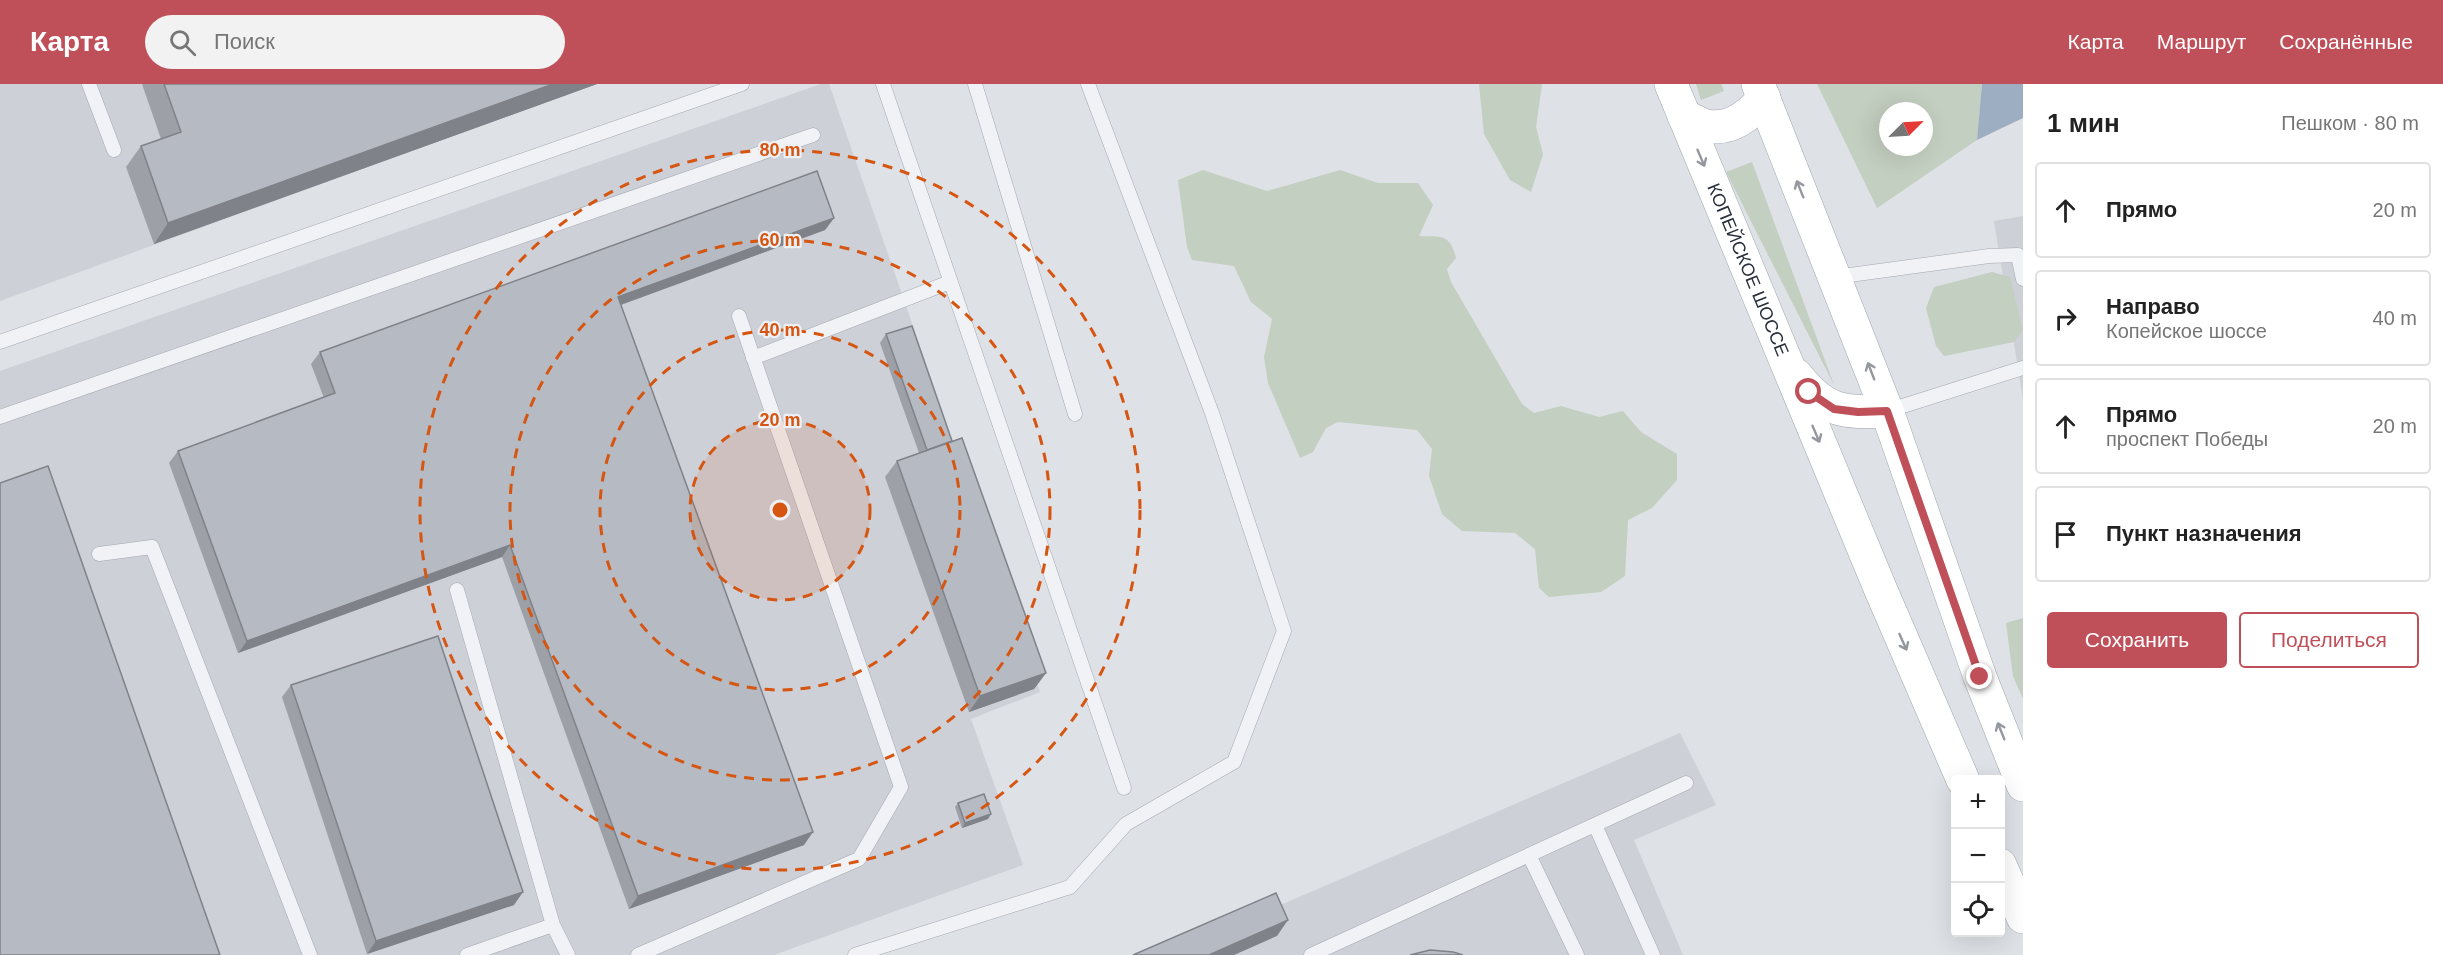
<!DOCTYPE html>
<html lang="ru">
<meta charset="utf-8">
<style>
body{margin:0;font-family:Helvetica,sans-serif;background:#f2f2f2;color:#222}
.controls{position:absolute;right:18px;bottom:18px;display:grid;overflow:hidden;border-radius:6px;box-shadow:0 6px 24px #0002}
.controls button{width:54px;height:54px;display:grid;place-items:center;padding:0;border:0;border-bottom:2px solid #e0e0e0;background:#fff;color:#222;font:30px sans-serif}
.compass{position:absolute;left:1879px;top:18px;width:54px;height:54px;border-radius:50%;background:#fff;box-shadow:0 6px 24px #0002;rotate:66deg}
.stop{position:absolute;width:18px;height:18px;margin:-14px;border:4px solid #bf505a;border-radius:50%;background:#fff}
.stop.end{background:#bf505a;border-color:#fff;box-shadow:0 2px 6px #0008}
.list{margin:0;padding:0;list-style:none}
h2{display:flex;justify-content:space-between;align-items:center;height:78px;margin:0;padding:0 24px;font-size:26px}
h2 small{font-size:20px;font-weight:400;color:#767676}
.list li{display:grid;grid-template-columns:39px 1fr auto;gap:18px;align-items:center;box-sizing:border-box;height:96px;margin:0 12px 12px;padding:0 12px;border:2px solid #e0e0e0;border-radius:6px}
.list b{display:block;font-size:22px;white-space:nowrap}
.list p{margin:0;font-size:20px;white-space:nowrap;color:#767676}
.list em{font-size:20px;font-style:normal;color:#767676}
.actions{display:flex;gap:12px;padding:18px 24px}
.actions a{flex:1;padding:14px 0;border:2px solid #bf505a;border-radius:6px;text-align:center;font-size:21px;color:#bf505a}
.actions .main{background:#bf505a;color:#fff}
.icon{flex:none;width:33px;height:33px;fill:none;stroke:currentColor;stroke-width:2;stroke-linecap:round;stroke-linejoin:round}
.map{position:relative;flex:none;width:2023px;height:871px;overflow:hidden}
header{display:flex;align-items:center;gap:36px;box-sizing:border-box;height:84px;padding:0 30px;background:#bf505a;color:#fff}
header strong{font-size:28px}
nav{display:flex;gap:33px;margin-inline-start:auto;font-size:21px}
.search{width:420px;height:54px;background:#f2f2f2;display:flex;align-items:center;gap:15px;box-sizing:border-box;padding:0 21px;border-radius:33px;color:#767676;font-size:22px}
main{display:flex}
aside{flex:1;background:#fff}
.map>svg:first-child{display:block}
.built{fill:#cdd0d7}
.green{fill:#c3cfc0;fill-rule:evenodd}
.water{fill:#9dadc2}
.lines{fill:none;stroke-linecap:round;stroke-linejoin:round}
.lane-casing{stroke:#a4a8af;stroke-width:15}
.primary-casing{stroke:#9fa5b0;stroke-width:34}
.lane{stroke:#f0f2f5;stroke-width:14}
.primary{stroke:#fff;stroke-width:33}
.wall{fill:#9da0a7}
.shaded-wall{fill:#7f8288}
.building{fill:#b6bac2;stroke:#7f8288;stroke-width:1.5}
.oneway{stroke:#94979d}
.route{stroke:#bf505a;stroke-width:8}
.ring{fill:none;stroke:#d55511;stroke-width:3;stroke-dasharray:10 8}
.labels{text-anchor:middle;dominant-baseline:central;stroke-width:4.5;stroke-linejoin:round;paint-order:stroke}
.street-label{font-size:18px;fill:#292f3b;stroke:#edf0f4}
.centre{fill:#d55511;stroke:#edf0f4;stroke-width:3}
.ring-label{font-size:18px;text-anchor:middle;font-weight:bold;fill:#d55511;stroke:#edf0f4;stroke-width:4.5;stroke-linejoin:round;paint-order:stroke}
</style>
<header>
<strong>Карта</strong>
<div class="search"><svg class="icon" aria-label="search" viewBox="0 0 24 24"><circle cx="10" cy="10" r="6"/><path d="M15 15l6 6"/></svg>Поиск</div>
<nav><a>Карта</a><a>Маршрут</a><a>Сохранённые</a></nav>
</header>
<main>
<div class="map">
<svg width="2023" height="871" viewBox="0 0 2023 871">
<rect width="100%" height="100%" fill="#dee1e6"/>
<path class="built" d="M 0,0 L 596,0 L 0,217 Z
M 821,0 L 829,0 L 1040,608 L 971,635 L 1023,781 L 774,871 L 0,871 L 0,287 Z
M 2023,132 L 2023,315 L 1994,137 Z
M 1680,649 L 1716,721 L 1634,756 L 1683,871 L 1164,871 Z"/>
<path class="green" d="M 1479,0 L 1542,0 L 1536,43 L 1543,70 L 1531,108 L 1510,96 L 1484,50 Z
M 1696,0 L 1721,0 L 1724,7 L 1701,16 Z
M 1817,0 L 1982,0 L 1977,56 L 1877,124 ZM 1888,27 L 1924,27 L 1924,63 L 1888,63 Z
M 1752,78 L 1834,301 L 1726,88 Z
M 1203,86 L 1267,107 L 1340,86 L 1378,99 L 1418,99 L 1433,121 L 1419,152 C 1441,153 1450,149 1456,174 L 1447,185 L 1451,198 L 1522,320 L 1534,329 L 1561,322 L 1599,333 L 1623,327 L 1641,348 L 1677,370 L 1677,396 L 1652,424 L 1628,436 L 1625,492 L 1601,508 L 1549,513 L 1539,504 L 1535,465 L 1515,449 L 1462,447 L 1442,430 L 1429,392 L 1432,365 L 1417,346 L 1338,338 L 1326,344 L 1313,368 L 1300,374 L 1268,299 L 1264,273 L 1272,235 L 1251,218 L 1234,182 L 1192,176 L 1187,163 L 1178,96 Z
M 1992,188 L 2010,193 L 2023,246 L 2014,258 L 1944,272 L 1936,262 L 1926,224 L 1934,203 Z
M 2023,534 L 2023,615 L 2013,592 L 2006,539 Z"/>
<path class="water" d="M 1982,0 L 2023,0 L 2023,34 L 1977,56 Z"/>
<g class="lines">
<g class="lane-casing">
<path id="lane" d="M 89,0 L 114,66
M 883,0 L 1124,704
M 975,0 L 1075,330
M 1835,193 L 1989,172 L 2018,171 L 2023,195
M 0,258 L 742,0
M 753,274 L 950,198
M 1887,327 L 2023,284
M 0,333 L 813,51
M 99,470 L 152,463 L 310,871
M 457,506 L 553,841
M 1595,741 L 1653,871
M 1529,771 L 1577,871
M 467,871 L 553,841 L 568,871
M 638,871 L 859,775 L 901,703 L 739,232
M 855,871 L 1070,803 L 1126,740 L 1234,678 L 1284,547 L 1212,329 L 1088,0
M 1311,871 L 1686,699"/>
</g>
<g class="primary-casing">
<g id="primary">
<path id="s1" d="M 1671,0 L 1880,504 L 1963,696"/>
<path d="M 1758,0 L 1887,327 L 1980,593 L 2023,701"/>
<path d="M 1684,32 C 1691,35 1699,40 1706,42 C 1731,47 1750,31 1764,14"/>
<path d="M 1796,291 C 1825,328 1842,329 1887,327"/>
<path d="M 2000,781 L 2023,833"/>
</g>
</g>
<use href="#lane" class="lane"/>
<use href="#primary" class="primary"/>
</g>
<path class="wall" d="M 142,0 L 597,0 L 154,160 L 126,83 L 141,62 L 161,55 Z
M 834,134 L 825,146 L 621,221 L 804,761 L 629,825 L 502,473 L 238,569 L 169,379 L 178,367 L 324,314 L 311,280 L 320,268 Z
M 886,250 L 952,357 L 1046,589 L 1034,605 L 969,628 L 885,393 L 897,377 L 919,369 L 880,259 Z
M 291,601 L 514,821 L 367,870 L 282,613 Z
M 958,719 L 988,735 L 962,744 L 955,723 Z"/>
<path class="shaded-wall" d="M 553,0 L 597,0 L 154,160 L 168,139 Z
M 834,134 L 825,146 L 609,225 L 618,213 Z
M 510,461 L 502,473 L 238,569 L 247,557 Z
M 1046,589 L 1034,605 L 969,628 L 980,612 Z
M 991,730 L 988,735 L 962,744 L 965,739 Z
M 813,748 L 804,761 L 629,825 L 638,812 Z
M 523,808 L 514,821 L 367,870 L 376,857 Z
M 1288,836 L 1277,852 L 1234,871 L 1209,871 Z"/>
<path class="building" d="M 164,0 L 553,0 L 168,139 L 141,62 L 181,48 Z
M 817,87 L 834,134 L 618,213 L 813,748 L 638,812 L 510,461 L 247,557 L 178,367 L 335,309 L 320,268 Z
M 912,242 L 952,357 L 927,366 L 886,250 Z
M 962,354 L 1046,589 L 980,612 L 897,377 Z
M 48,382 L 220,871 L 0,871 L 0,399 Z
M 438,552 L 523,808 L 376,857 L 291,601 Z
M 984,710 L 991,730 L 965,739 L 958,719 Z
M 1276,809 L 1288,836 L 1209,871 L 1133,871 Z
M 1430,866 L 1453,868 L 1463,871 L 1410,871 Z"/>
<defs><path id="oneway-shaft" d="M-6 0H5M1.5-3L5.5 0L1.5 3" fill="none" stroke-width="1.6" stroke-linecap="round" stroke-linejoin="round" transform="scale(1.5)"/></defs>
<g class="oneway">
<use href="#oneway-shaft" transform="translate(1701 74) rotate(67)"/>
<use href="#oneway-shaft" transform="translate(1800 105) rotate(-112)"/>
<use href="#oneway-shaft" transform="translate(1871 287) rotate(-111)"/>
<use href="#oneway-shaft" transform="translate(1816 350) rotate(67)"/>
<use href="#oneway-shaft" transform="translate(1903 558) rotate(66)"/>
<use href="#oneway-shaft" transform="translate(2001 647) rotate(-112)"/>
</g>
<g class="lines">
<path class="route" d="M 1809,308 L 1834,325 L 1858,328 L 1887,327 L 1980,593"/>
</g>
<circle cx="780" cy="426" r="90" fill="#d55511" fill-opacity=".12"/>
<g class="ring">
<circle cx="780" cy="426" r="90"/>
<circle cx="780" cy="426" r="180"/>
<circle cx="780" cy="426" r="270"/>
<circle cx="780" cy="426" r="360"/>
</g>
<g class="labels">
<g class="street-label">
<text stroke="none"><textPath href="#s1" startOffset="201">КОПЕЙСКОЕ ШОССЕ</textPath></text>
</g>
</g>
<circle cx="780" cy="426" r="9" class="centre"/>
<g class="ring-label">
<text x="780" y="72">80 m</text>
<text x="780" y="162">60 m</text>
<text x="780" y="252">40 m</text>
<text x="780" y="342">20 m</text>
</g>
</svg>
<div class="controls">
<button>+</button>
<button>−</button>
<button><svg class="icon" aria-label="locate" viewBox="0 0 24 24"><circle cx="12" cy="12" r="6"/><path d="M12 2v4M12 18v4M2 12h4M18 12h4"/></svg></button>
</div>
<svg class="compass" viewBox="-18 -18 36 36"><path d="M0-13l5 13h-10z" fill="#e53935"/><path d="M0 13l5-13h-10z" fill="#767676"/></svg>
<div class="stop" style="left:1809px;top:308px"></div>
<div class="stop end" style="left:1980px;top:593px"></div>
</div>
<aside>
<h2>1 мин<small>Пешком · 80 m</small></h2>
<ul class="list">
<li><svg class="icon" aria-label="ahead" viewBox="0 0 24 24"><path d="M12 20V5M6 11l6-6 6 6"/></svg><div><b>Прямо</b></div><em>20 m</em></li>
<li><svg class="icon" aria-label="right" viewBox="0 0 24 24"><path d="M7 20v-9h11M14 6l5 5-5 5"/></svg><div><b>Направо</b><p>Копейское шоссе</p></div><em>40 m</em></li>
<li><svg class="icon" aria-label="ahead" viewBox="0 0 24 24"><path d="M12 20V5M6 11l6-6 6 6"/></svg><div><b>Прямо</b><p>проспект Победы</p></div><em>20 m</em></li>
<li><svg class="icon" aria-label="arrive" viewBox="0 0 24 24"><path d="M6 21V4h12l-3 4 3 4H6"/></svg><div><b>Пункт назначения</b></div></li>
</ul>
<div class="actions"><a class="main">Сохранить</a><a>Поделиться</a></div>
</aside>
</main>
